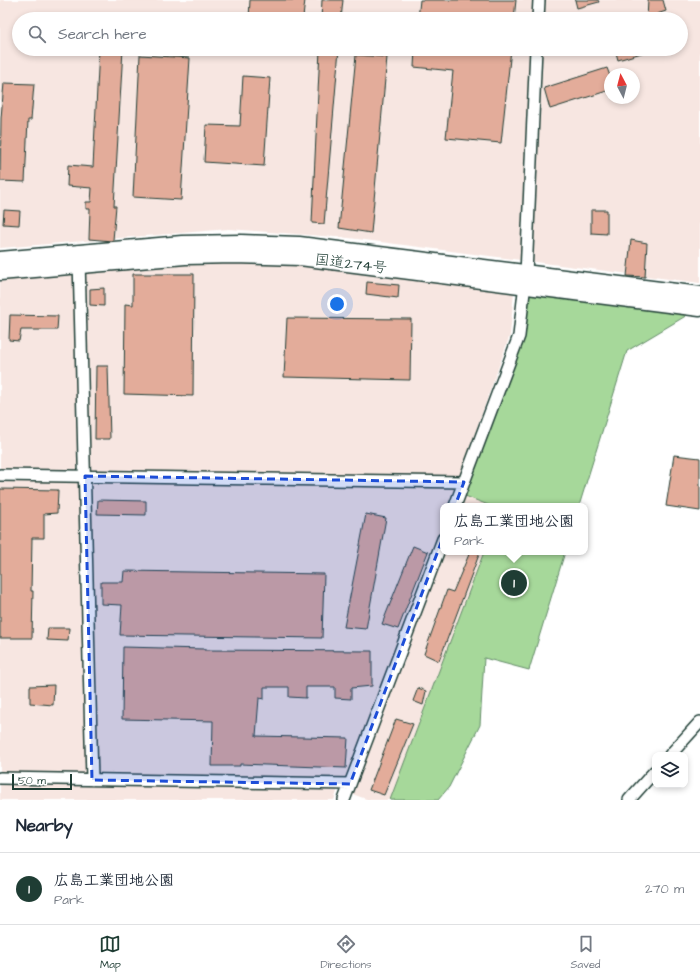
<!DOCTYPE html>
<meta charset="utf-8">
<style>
body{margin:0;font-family:"Architects Daughter","Klee One",sans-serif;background:#f6f6f7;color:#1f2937}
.controls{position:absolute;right:12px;bottom:12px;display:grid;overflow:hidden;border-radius:8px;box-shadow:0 2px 6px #0003}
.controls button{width:36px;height:36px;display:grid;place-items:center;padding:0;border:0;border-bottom:1px solid #e0e1e3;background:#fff;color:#1f2937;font:20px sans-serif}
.compass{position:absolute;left:604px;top:68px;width:36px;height:36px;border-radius:50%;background:#fff;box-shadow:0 2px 6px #0003;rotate:353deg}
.scale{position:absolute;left:12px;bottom:10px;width:60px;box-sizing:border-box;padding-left:4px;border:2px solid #1f3d34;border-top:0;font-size:11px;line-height:14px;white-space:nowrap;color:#1f3d34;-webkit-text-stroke:3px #fff;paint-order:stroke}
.you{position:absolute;left:337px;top:304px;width:14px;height:14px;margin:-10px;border:3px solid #fff;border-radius:50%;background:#1a73e8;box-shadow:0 0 0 6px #1a73e833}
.badge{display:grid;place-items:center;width:26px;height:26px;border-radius:50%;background:#1f3d34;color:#fff;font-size:13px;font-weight:700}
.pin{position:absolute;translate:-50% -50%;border:2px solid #fff;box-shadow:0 1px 4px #0006}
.popup{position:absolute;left:440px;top:503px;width:148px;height:52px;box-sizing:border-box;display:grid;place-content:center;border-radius:8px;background:#fff;filter:drop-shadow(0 1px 3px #0005);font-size:13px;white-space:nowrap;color:#747a83}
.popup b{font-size:15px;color:#1f2937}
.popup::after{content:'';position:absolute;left:50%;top:100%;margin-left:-8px;border:8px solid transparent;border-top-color:#fff}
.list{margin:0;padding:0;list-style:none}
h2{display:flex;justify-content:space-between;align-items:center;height:52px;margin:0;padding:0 16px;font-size:17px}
h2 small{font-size:13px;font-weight:400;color:#747a83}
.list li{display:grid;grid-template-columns:26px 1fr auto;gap:12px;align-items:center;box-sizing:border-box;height:72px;padding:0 16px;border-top:1px solid #e0e1e3}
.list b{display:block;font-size:15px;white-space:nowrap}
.list p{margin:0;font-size:13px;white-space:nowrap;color:#747a83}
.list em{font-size:13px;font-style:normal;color:#747a83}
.icon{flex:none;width:22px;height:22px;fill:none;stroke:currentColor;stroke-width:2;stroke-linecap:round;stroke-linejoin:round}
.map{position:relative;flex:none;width:700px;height:800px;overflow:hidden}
.search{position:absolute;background:#fff;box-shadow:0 2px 6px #0003;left:12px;right:12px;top:12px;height:44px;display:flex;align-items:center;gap:10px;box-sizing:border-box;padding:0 14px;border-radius:22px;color:#747a83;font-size:15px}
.sheet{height:124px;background:#fff}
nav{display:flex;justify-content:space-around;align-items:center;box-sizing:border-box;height:56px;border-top:1px solid #e0e1e3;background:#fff;font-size:11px;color:#747a83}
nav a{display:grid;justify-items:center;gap:2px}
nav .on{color:#1f3d34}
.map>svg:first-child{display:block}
.built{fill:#f7e6e1;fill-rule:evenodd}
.green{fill:#a6d89a;stroke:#628a67}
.building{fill:#e3ac9a;stroke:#1f3d34}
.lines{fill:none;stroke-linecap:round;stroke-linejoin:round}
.minor-casing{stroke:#1f3d34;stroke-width:14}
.highway-casing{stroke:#1f3d34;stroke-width:19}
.minor{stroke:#fff;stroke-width:11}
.highway{stroke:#fff;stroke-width:16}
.marked{fill:#1d4ed8;fill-opacity:0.2;stroke:#1d4ed8;stroke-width:3;stroke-dasharray:8 5;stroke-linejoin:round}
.labels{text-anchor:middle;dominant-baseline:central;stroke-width:3;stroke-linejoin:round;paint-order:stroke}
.street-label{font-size:15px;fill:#1f3d34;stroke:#fff}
</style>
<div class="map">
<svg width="700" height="800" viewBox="0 0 700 800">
<rect width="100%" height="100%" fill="#fff"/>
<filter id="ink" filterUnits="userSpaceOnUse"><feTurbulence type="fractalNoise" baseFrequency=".025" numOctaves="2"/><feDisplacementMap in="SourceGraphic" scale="8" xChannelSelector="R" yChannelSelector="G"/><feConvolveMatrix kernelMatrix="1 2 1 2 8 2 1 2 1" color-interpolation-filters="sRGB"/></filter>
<g filter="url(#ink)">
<path class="built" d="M 0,0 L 700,0 L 700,283 L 349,238 L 229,229 L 0,248 ZM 19,19 L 681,19 L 681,49 L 19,49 ZM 610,74 L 634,74 L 634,98 L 610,98 Z
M 242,262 L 301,265 L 514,292 L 510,335 L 454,492 L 491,506 L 443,506 L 443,552 L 484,552 L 390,800 L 369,800 L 338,789 L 334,800 L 0,800 L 0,280 L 189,263 Z"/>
<path class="green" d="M 525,286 L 699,308 L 627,351 L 579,506 L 491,506 L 460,494 L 519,336 Z
M 484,552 L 565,552 L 529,670 L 484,658 L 480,725 L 449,787 L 438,800 L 390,800 Z"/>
<path class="building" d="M 250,0 L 305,0 L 303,17 L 278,15 L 278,19 L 249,19 Z
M 322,0 L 343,0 L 341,19 L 321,19 Z
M 420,0 L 516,0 L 514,19 L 418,19 Z
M 575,0 L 598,0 L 599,2 L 577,8 Z
M 648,0 L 663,0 L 666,11 L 657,14 L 659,19 L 647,19 Z
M 99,49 L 123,49 L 114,206 L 116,206 L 113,240 L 112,241 L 89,239 L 90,209 L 86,209 L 86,202 L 91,202 L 92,188 L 67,186 L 68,165 L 93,167 Z
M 320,49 L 339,49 L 324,224 L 312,223 Z
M 415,49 L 511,49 L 501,143 L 446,138 L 453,71 L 414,67 Z
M 615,49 L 648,49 L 648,51 L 618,60 Z
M 140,55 L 190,58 L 181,200 L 133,197 Z
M 356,55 L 387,57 L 371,233 L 339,228 Z
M 607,68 L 610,76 L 610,90 L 550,109 L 544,88 Z
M 243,76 L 270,78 L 264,166 L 204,162 L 206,125 L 240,126 Z
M 4,83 L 34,84 L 31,120 L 28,120 L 25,182 L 0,181 L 1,118 Z
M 4,210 L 20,211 L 19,225 L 3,224 Z
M 591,210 L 607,210 L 607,234 L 591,233 Z
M 631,240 L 647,243 L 645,277 L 627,276 Z
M 133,274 L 194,274 L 193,396 L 124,394 L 125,304 L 133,305 Z
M 367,282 L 399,285 L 398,298 L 366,294 Z
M 104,288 L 104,306 L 90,305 L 90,289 Z
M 10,315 L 58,316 L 57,330 L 21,330 L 19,341 L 9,340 Z
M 287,318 L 411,319 L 410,380 L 284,377 Z
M 96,366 L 108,366 L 110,439 L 95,439 Z
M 674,455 L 700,458 L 700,511 L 666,506 Z
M 0,489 L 58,490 L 57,513 L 44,514 L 44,538 L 32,538 L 31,591 L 33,591 L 32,638 L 0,638 Z
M 98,500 L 146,501 L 146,515 L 97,514 Z
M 366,514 L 386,518 L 366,629 L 344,627 Z
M 413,546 L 428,552 L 398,629 L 382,624 Z
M 470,552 L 480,552 L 439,661 L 424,654 L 447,590 L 453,592 Z
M 124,571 L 324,574 L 322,638 L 120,635 L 122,605 L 101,604 L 101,582 L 123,582 Z
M 48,628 L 69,628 L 68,641 L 47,640 Z
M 123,647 L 204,649 L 204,650 L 372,651 L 372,686 L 351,688 L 351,699 L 335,698 L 335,687 L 306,687 L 306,698 L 289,697 L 289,687 L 264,687 L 264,699 L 259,698 L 256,736 L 348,738 L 346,768 L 240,764 L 240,766 L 212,766 L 213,721 L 122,719 Z
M 54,685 L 53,705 L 30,703 L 30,686 Z
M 418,688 L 426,691 L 423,705 L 413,701 Z
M 396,719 L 413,724 L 384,795 L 369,790 Z"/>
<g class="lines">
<g class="minor-casing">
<path id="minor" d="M 538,19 L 539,0
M 79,259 L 92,780
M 0,475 L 464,482
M 455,506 L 519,336 L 526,274 L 536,49
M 670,755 L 700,722
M 0,778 L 350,784
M 344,800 L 443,539
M 629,800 L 655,771"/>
</g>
<g class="highway-casing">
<path id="highway" d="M 0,260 L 182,244 L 241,243 L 299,245 L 700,295
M 0,272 L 185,256 L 235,255 L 300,257 L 700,308"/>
</g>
<use href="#minor" class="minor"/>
<use href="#highway" class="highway"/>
</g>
</g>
<path class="marked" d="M 85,476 L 464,482 L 350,784 L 92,780 Z"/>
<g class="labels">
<g class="street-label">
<text transform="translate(351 264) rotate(7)">国道274号</text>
</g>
</g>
</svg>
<div class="controls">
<button><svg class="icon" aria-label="layers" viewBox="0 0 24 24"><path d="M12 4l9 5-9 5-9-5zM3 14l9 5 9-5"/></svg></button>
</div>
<svg class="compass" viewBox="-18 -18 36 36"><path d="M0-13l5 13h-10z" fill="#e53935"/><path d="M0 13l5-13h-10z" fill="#747a83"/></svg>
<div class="scale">50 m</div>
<div class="you"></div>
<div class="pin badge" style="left:514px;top:583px">1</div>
<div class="popup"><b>広島工業団地公園</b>Park</div>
<div class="search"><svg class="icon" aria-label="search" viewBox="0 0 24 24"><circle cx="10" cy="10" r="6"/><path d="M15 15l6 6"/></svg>Search here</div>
</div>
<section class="sheet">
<h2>Nearby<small></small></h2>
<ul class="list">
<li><span class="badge">1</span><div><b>広島工業団地公園</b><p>Park</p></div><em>270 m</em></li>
</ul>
</section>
<nav>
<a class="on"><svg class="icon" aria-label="map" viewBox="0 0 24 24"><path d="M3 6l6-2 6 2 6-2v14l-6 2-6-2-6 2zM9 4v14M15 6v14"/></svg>Map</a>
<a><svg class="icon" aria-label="directions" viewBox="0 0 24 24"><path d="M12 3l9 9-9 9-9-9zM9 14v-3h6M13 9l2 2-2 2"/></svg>Directions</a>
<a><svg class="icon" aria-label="saved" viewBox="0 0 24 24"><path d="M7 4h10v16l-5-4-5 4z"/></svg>Saved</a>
</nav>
